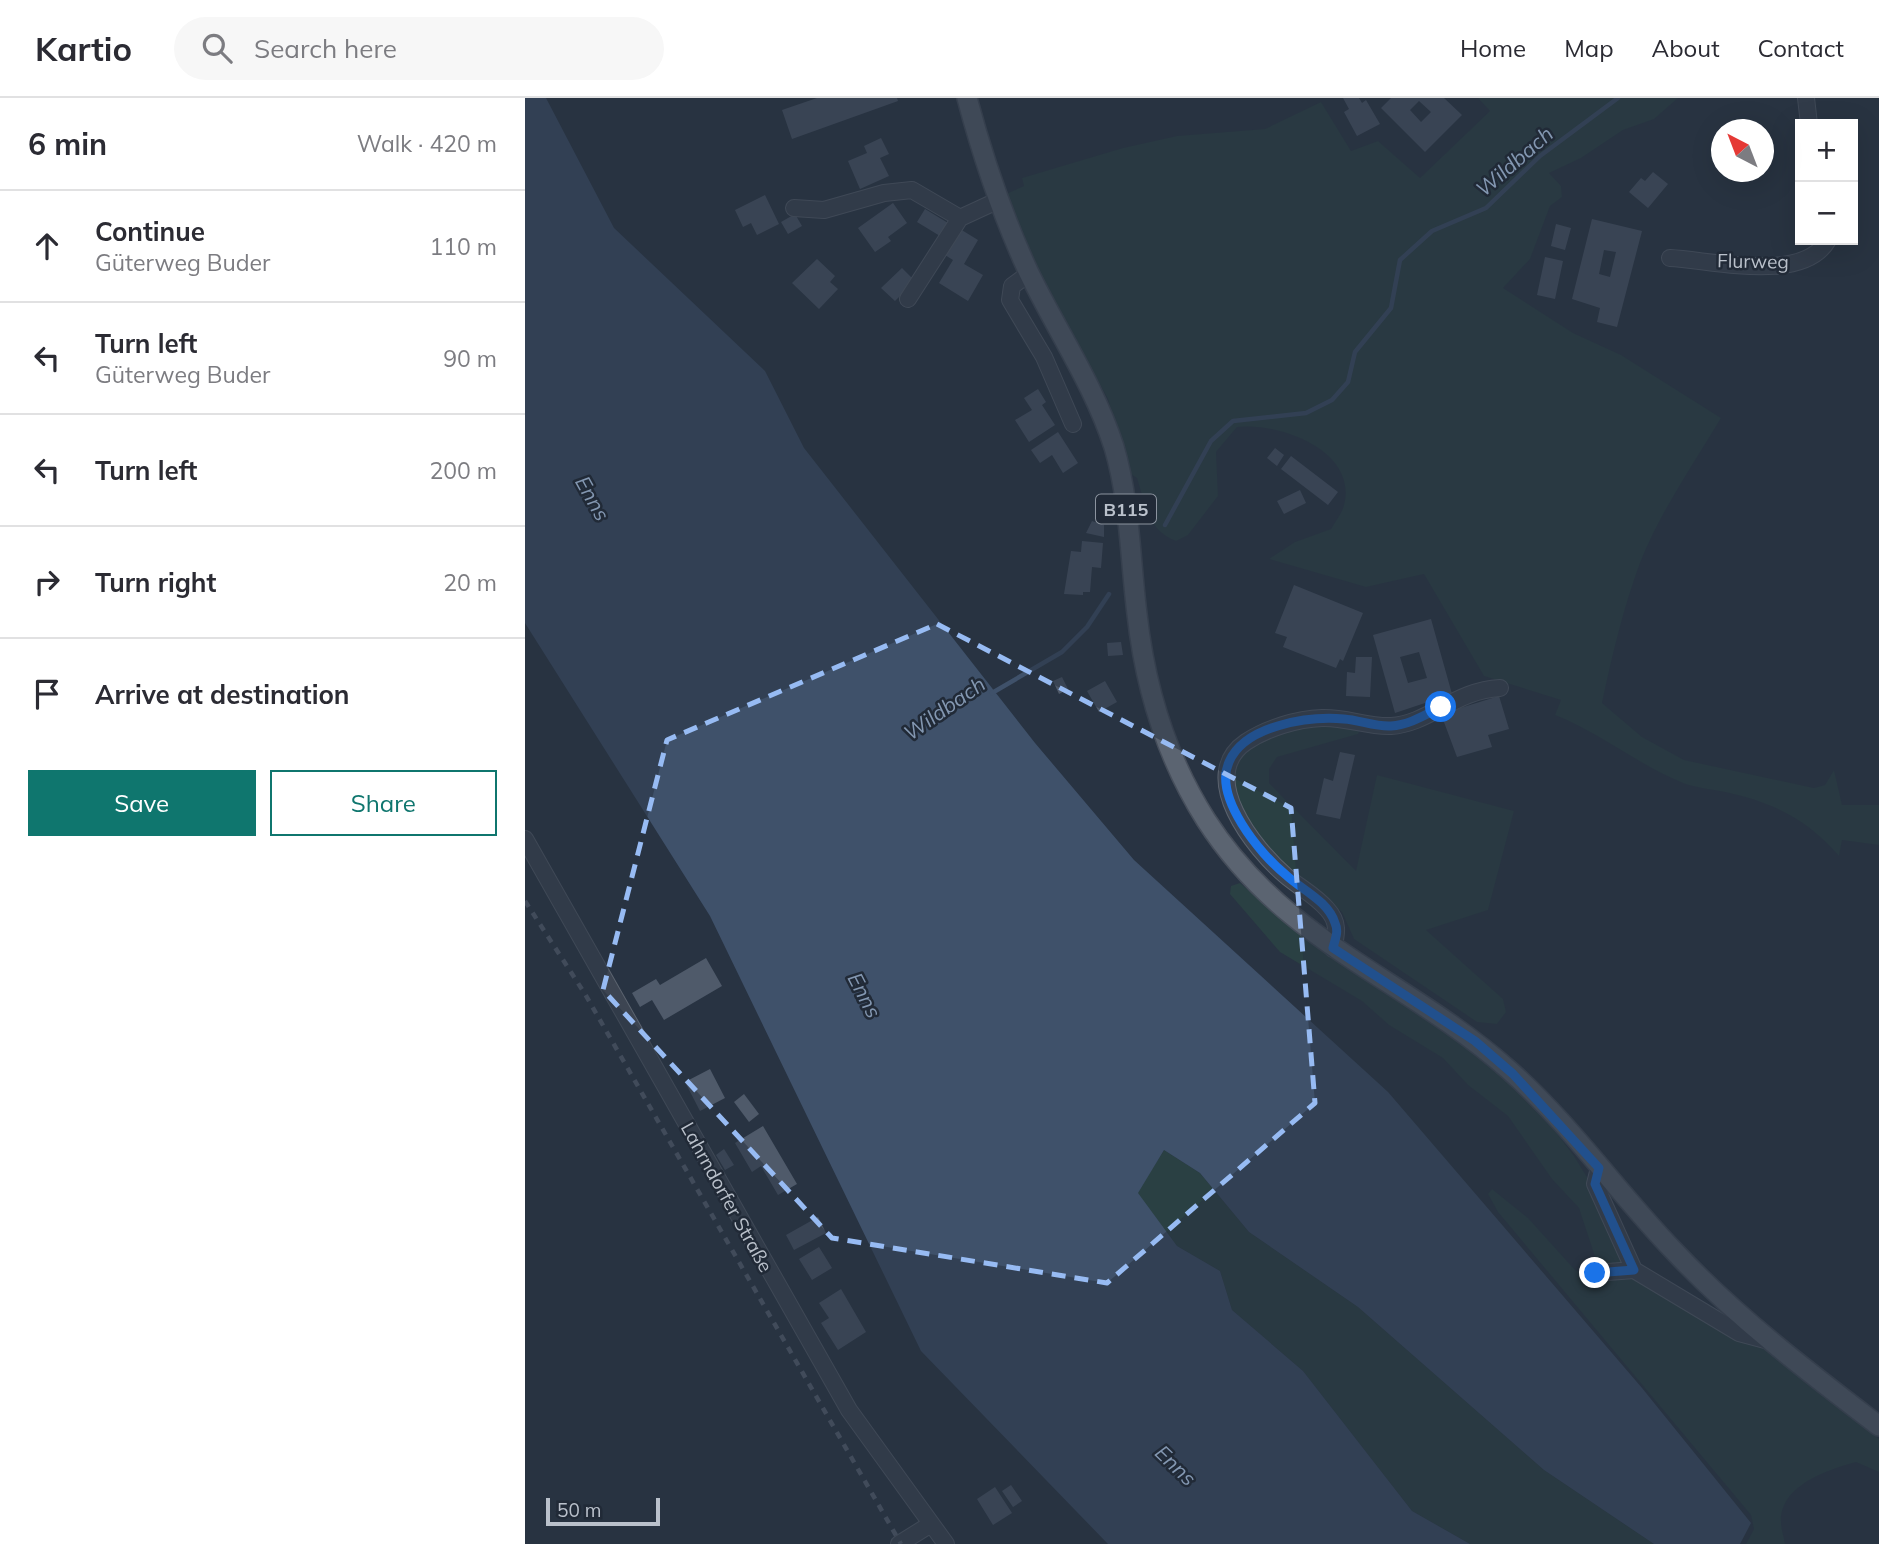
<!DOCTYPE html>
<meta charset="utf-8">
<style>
body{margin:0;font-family:Mulish,sans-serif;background:#f7f7f7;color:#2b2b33}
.controls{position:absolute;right:21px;top:21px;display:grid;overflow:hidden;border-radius:0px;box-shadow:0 7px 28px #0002}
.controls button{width:63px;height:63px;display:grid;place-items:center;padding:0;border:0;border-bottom:2px solid #e1e1e2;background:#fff;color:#2b2b33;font:35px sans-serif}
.compass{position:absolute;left:1186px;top:21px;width:63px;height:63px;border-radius:50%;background:#fff;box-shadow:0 7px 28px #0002;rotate:318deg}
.scale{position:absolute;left:21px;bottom:18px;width:114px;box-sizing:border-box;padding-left:7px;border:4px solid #bac1cb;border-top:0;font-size:19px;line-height:24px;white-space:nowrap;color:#bac1cb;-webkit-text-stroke:5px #212a37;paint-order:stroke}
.stop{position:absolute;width:21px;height:21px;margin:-16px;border:5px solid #1a73e8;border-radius:50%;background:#fff}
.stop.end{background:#1a73e8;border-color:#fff;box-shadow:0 2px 7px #0008}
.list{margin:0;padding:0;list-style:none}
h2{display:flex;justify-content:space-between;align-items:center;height:91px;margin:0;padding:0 28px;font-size:30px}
h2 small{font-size:23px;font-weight:400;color:#7c7c81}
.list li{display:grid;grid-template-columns:46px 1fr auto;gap:21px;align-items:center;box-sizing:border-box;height:112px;padding:0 28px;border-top:2px solid #e1e1e2}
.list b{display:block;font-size:26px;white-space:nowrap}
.list p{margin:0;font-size:23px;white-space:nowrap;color:#7c7c81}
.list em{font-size:23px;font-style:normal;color:#7c7c81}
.actions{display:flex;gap:14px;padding:21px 28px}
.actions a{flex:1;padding:16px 0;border:2px solid #0f766e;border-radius:0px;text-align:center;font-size:24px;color:#0f766e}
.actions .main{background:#0f766e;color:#fff}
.icon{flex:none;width:38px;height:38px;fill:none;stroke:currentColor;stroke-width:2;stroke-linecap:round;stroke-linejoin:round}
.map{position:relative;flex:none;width:1354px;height:1446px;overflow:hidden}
header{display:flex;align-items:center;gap:42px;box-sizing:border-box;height:98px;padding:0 35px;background:#fff;border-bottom:2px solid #e1e1e2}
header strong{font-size:33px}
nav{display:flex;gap:38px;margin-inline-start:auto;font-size:24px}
.search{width:490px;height:63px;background:#f7f7f7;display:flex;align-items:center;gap:18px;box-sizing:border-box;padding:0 24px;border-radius:38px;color:#7c7c81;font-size:26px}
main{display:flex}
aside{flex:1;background:#fff}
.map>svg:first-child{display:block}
.green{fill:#2a4043}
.water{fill:#3f516a}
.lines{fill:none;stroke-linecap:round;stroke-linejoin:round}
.stream{stroke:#3f516a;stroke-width:4.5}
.building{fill:#4f5a6a;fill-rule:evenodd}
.minor-casing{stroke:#5b636f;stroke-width:18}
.major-casing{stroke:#464e5b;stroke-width:22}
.minor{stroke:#3d4552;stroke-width:16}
.major{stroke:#5b6471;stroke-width:19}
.rail{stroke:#5f6978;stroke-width:4.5;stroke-dasharray:7 7;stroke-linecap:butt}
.route{stroke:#1a73e8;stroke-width:9}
.marked{fill:none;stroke:#97bbf3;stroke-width:5;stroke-dasharray:14 9;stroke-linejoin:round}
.labels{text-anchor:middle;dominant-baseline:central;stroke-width:5;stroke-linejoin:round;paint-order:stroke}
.shield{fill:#212a37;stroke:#8c949f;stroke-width:2}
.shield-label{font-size:18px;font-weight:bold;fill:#bac1cb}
.street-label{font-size:19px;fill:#bac1cb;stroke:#212a37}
.water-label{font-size:21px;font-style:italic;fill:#8397b1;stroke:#212a37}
</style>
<header>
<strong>Kartio</strong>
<div class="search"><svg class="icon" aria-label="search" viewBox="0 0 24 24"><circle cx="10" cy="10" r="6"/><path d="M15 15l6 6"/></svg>Search here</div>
<nav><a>Home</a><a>Map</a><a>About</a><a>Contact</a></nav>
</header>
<main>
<aside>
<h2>6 min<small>Walk · 420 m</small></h2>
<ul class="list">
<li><svg class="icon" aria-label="ahead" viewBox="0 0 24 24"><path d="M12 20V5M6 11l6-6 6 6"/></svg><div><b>Continue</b><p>Güterweg Buder</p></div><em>110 m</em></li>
<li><svg class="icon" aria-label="left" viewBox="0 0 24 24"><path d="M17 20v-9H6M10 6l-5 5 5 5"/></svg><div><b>Turn left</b><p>Güterweg Buder</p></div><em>90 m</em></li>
<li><svg class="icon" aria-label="left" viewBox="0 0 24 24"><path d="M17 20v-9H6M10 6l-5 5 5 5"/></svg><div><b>Turn left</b></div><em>200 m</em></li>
<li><svg class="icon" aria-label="right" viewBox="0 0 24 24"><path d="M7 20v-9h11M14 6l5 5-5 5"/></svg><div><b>Turn right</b></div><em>20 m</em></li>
<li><svg class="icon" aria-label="arrive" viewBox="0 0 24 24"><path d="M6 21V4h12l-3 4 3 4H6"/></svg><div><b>Arrive at destination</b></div></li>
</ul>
<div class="actions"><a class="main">Save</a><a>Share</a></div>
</aside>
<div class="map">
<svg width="1354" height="1446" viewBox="0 0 1354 1446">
<rect width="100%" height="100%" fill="#283342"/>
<path class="green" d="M 953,0 L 1153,0 L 1129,21 L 1098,32 L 1056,60 L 1024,75 L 1036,88 L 1037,99 L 1025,108 L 1005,161 L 978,190 L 1048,235 L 1096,257 L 1196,320 C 1168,367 1135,414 1115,465 C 1098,511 1087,558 1077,605 L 1117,639 L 1159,662 L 1289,690 L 1300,687 L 1309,672 L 1317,707 L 1354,707 L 1354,747 L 1317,742 L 1314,758 C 1282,721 1247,704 1200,694 C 1186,691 1171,690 1158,685 C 1113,667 1076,635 1030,617 L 1036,602 L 959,578 L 899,476 L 841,489 L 744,461 L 770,444 L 806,431 C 810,424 817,415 819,407 C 833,352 753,324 712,329 L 691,354 L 693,398 L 663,437 L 651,443 C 623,433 620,406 612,380 L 604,375 L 583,301 L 518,183 L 481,96 L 499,88 L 497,80 L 598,50 L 652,38 L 740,31 L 796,4 L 826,53 L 853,43 L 895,80 L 965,13 Z
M 782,624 L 835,632 L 833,636 L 752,659 L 744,671 L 744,685 L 831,773 L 852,677 L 989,713 L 963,812 L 901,832 L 978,901 L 981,914 L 972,926 L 952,924 L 829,841 L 817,814 L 747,756 L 721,722 L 704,678 L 721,649 Z
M 715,785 L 778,840 L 931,940 L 984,986 L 1030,1033 L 1049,1058 L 1065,1084 L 1100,1169 L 1077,1170 L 1072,1165 L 1054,1110 L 1027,1081 L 983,1018 L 943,987 L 918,960 L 864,927 L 837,903 L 755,854 L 705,796 L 706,788 Z
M 639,1052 L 675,1075 L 724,1134 L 833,1209 L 1019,1372 L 1129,1446 L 945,1446 L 887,1413 L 778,1273 L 707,1212 L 695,1173 L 652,1148 L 612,1095 Z
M 967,1091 L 1003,1120 L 1050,1172 L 1065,1178 L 1105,1175 L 1142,1201 L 1240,1251 L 1354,1341 L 1354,1374 L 1331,1364 C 1303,1372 1255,1387 1256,1424 C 1256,1431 1259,1439 1260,1446 L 1221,1446 L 1229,1431 L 1226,1417 L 973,1114 L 963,1096 Z"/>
<path class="water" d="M 0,0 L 21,0 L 89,130 L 240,273 L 279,350 L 510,645 L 609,762 L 863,994 L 1117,1290 L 1226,1425 L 1215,1446 L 1129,1446 L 1019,1372 L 833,1209 L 724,1134 L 675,1075 L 639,1052 L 613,1095 L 652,1148 L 695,1173 L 707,1212 L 778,1273 L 887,1413 L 945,1446 L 583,1446 L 396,1253 L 185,818 L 0,525 Z"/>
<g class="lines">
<path class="stream" d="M 640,427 L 686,343 L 708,323 L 781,315 L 807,302 L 823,284 L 830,254 L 866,210 L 875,162 L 907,133 L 961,110 L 1015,58 L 1093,0
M 467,595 L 537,554 L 562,529 L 584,496"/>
</g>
<path class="building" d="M 292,0 L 372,0 L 373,3 L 267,41 L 257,12 Z
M 818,0 L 834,0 L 837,5 L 841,2 L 855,26 L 832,38 L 819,14 L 824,11 Z
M 866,0 L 919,0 L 937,17 L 900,54 L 856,10 ZM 894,3 L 906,14 L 896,24 L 885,12 Z
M 356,40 L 364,56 L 355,60 L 364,78 L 335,91 L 323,63 L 342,55 L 339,48 Z
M 1128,74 L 1143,86 L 1123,110 L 1104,94 L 1116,80 L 1120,83 Z
M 240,97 L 254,126 L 232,137 L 226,125 L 218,129 L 210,112 Z
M 368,105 L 382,125 L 363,139 L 366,143 L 350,154 L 333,130 Z
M 400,111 L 423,125 L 415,138 L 392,124 Z
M 270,116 L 277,128 L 263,136 L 256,124 Z
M 1067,121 L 1117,133 L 1092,229 L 1072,224 L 1075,210 L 1047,201 ZM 1079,152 L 1091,154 L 1085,179 L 1074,176 Z
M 1031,126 L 1046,130 L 1040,152 L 1026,148 Z
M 435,131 L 453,142 L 439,166 L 458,177 L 443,203 L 414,185 L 428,162 L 420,157 Z
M 1020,159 L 1038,163 L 1030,201 L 1012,197 Z
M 292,161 L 310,178 L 305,184 L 313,191 L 294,211 L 267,185 Z
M 377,170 L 390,183 L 370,203 L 356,190 Z
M 513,291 L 521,304 L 517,307 L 530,327 L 504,344 L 490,322 L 507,312 L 499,300 Z
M 533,334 L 553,365 L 538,375 L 527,357 L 515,365 L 506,352 Z
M 750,350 L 759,357 L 752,368 L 742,360 Z
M 766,358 L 813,394 L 803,407 L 756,371 Z
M 775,392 L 781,405 L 759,416 L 752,403 Z
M 567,423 L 579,427 L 579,439 L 561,435 Z
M 557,443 L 578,445 L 576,470 L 567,469 L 565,494 L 558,494 L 558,497 L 539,496 L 546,453 L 556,454 Z
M 769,487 L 838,515 L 818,563 L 815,561 L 811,570 L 758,549 L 762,539 L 750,535 Z
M 906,521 L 927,596 L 870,615 L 848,537 ZM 894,554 L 902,580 L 883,585 L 875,559 Z
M 596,544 L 598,557 L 583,558 L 582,545 Z
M 831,559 L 847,559 L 845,599 L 821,598 L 822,574 L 830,575 Z
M 537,579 L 543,591 L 534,596 L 528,583 Z
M 580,583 L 592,604 L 574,614 L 562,593 Z
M 974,598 L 984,631 L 963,637 L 967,649 L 932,659 L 916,616 Z
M 815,654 L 830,657 L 815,721 L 791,716 L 799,680 L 808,683 Z
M 181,860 L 197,888 L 139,922 L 127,902 L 115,909 L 107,895 L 131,881 L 135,887 Z
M 185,971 L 200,1000 L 175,1013 L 160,984 Z
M 219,996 L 234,1016 L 224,1024 L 209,1004 Z
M 238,1028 L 272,1086 L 253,1097 L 236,1068 L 227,1074 L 210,1045 Z
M 199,1051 L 209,1067 L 200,1072 L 191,1057 Z
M 293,1119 L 301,1135 L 269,1152 L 261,1137 Z
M 294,1149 L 307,1170 L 287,1182 L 274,1161 Z
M 316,1191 L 341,1234 L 313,1252 L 296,1225 L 304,1220 L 294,1205 Z
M 486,1387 L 497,1403 L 488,1409 L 477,1393 Z
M 470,1389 L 487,1415 L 468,1427 L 452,1401 Z"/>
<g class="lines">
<g class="minor-casing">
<path id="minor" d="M 1281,0 L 1284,26
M 269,110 L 299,112 L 359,95 L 387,92 L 435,120 L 474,102
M 1145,160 C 1187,162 1278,186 1303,142
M 505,175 L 487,188 L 485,202 L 519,259 L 548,326
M 383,201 L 435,120
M 0,741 L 324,1312 L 421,1446
M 808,851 C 812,835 814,824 802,811 C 791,798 774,789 761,778 C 729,751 671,678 721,644 C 742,630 772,621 797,620 C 820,619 843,629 866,628 C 903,626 931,592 975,590
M 1074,1070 L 1070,1086 L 1109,1172 L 1214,1235 L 1244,1243
M 1070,1175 L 1109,1172
M 374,1446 L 406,1426"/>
</g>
<g class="major-casing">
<path id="major" d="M 442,0 C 458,60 478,119 504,175 C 532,233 569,287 589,349 C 605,403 605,460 612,516 C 620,589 641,659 681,722 C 760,845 880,880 984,972 C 1045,1026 1093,1095 1149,1153 C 1211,1219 1282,1273 1354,1328"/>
</g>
<use href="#minor" class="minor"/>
<use href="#major" class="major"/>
<path class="rail" d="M 0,803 L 60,896 L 376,1446"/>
</g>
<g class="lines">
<path class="route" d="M 916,609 C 900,617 884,627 866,628 C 851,629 834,622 819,621 C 784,618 720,627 704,664 C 688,699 735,756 761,777 C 777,792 803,803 810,825 C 814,834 810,841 808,850 L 950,943 L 988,976 L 1074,1070 L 1070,1086 L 1109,1172 L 1070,1175"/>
</g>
<path d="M0 0H1354V1446H0ZM 412,526 L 766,710 L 790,1005 L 582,1185 L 307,1140 L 78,892 L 142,642 Z" fill="#283342" fill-opacity=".55" fill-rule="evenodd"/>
<path class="marked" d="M 412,526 L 766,710 L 790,1005 L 582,1185 L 307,1140 L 78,892 L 142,642 Z"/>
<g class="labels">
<rect class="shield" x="571" y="396.5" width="60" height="29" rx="5"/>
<g class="shield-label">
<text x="601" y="411">B115</text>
</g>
<g class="street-label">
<text transform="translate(1228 163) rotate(1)">Flurweg</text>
<text transform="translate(202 1099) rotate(61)">Lahrndorfer Straße</text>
</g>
<g class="water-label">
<text transform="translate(989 63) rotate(-41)">Wildbach</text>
<text transform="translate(68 400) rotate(61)">Enns</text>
<text transform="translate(419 610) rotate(-35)">Wildbach</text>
<text transform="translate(340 897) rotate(63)">Enns</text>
<text transform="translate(651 1367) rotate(44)">Enns</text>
</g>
</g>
</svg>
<div class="controls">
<button>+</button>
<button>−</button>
</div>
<svg class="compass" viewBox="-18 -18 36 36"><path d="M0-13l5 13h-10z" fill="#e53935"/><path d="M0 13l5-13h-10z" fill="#7c7c81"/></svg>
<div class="scale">50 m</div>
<div class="stop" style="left:916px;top:609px"></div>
<div class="stop end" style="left:1070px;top:1175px"></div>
</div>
</main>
